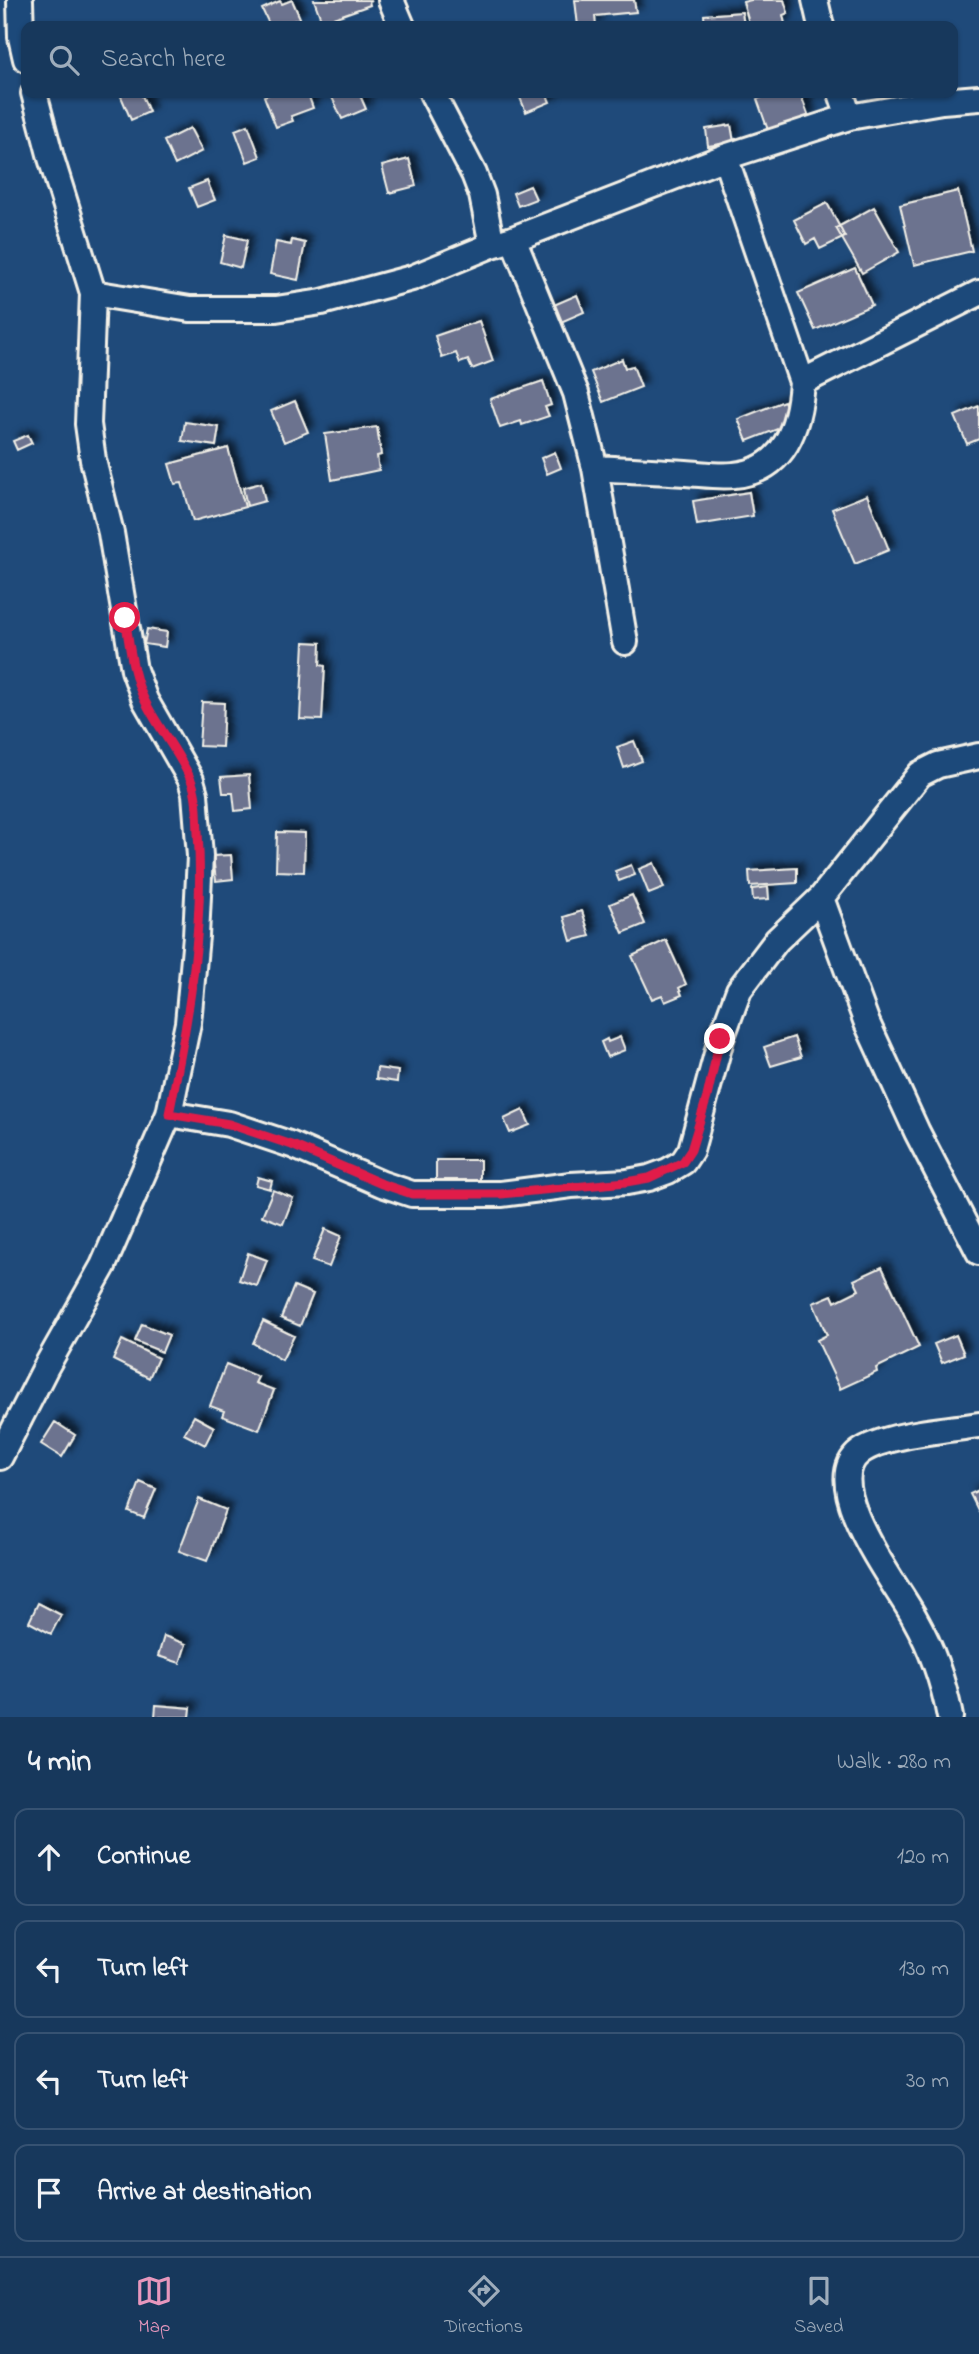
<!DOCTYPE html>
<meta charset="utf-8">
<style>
body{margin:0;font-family:"Indie Flower",sans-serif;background:#244365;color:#f1f3f6}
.stop{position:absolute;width:21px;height:21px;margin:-16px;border:5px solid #e11d48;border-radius:50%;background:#fff}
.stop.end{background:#e11d48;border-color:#fff;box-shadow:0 2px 7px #0008}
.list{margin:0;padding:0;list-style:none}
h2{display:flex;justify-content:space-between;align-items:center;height:91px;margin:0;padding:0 28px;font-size:30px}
h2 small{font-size:23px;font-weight:400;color:#9eacbb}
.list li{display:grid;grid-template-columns:46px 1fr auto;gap:21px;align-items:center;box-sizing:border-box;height:98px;margin:0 14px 14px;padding:0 14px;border:2px solid #365272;border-radius:14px}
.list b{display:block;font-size:26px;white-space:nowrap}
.list em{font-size:23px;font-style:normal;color:#9eacbb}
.icon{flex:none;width:38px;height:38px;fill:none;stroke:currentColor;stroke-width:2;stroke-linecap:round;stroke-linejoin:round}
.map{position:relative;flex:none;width:979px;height:1717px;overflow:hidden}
.search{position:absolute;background:#17385c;box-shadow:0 2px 5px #0004;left:21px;right:21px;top:21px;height:77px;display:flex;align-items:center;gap:18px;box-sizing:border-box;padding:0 24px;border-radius:14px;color:#9eacbb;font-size:26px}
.sheet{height:539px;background:#17385c}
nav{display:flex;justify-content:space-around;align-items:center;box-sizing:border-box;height:98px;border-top:2px solid #365272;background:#17385c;font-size:19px;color:#9eacbb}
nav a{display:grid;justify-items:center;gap:4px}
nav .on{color:#e797bd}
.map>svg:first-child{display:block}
.building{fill:#6c738f;stroke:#f4f1e8;stroke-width:2;filter:url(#shadow)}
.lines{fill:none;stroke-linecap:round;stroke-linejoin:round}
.minor-casing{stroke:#f4f1e8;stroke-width:30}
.minor{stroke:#1f4a7a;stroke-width:24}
.route{stroke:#e11d48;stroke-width:9}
</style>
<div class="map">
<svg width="979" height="1717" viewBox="0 0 979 1717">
<defs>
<filter id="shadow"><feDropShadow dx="6" dy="-6" stdDeviation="3.5" flood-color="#0009"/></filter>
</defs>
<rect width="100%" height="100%" fill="#1f4a7a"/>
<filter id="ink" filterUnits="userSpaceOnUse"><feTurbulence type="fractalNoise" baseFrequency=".0143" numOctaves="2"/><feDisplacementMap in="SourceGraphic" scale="14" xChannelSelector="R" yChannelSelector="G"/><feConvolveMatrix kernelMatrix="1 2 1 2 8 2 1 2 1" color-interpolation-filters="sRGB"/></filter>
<g filter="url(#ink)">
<path class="building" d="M 292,0 L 300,18 L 282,26 L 270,26 L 262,9 L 280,1 L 282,4 Z
M 314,0 L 372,0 L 369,1 L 370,5 L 322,22 Z
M 575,0 L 634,0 L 636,12 L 595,16 L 596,26 L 578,26 Z
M 751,0 L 784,0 L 788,13 L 783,15 L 785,24 L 777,26 L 750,26 L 743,2 Z
M 742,12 L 744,26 L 705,26 L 704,15 Z
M 123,93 L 141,93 L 149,112 L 131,120 L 120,94 Z
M 273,93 L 314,93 L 315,95 L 309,97 L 313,108 L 291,116 L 293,121 L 276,127 L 264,96 Z
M 330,93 L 359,93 L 366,109 L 342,119 Z
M 518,93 L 546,93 L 550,102 L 526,112 Z
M 774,93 L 800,93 L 809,117 L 769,133 L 757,99 Z
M 248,125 L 260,157 L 247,162 L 235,130 Z
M 731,125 L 734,142 L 708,146 L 706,129 Z
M 190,128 L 202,151 L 175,165 L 164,141 Z
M 409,159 L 416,186 L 389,193 L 382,166 Z
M 207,181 L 215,200 L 197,207 L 189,188 Z
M 530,186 L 536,199 L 518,206 L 513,193 Z
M 958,191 L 972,251 L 914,265 L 900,205 Z
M 827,203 L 845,237 L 820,249 L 815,239 L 806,244 L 794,220 Z
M 874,207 L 899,252 L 862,273 L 836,228 Z
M 226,235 L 247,240 L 241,268 L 220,262 Z
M 292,240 L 305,243 L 298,280 L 270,274 L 276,242 L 291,245 Z
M 855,268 L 872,305 L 815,330 L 798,293 Z
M 577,295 L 584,312 L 554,325 L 547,308 Z
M 479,321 L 493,361 L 472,369 L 468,360 L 460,363 L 456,353 L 442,358 L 435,336 Z
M 622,359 L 625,368 L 633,366 L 641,387 L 603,402 L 591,372 Z
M 543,381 L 551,405 L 545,407 L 549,416 L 522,425 L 521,421 L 500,428 L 490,399 Z
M 295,401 L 308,432 L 284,442 L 271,411 Z
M 784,401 L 793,423 L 747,441 L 738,419 Z
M 979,406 L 979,439 L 967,444 L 955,416 Z
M 185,422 L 219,427 L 216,446 L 182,441 Z
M 377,427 L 381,455 L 377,456 L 379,470 L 332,480 L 325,434 Z
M 28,435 L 32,443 L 17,450 L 13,441 Z
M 228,448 L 245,507 L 193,521 L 182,483 L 175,484 L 169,464 Z
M 555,452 L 561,468 L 547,474 L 541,458 Z
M 261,483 L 265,501 L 247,506 L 243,488 Z
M 749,492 L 753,516 L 697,525 L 693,501 Z
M 867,495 L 889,550 L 855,564 L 832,509 Z
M 147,629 L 167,632 L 165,647 L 144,644 Z
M 304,642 L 321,643 L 320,665 L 325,666 L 322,720 L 300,719 Z
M 202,702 L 224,703 L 222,747 L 199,746 Z
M 634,741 L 642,761 L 624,768 L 617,747 Z
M 249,775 L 252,809 L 235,811 L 233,793 L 223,793 L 221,777 Z
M 277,832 L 305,833 L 304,872 L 276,871 Z
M 231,855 L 233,879 L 216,881 L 213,856 Z
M 654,863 L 664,888 L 649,894 L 639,869 Z
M 631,865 L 635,875 L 619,881 L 615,871 Z
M 797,868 L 797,883 L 750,886 L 749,871 Z
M 768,887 L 769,899 L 753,900 L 752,889 Z
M 632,895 L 645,924 L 623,933 L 610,904 Z
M 582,911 L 590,936 L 571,941 L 564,917 Z
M 666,940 L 686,984 L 679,988 L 682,995 L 665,1002 L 662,995 L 652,999 L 632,956 Z
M 620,1037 L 625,1050 L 607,1057 L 601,1042 L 607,1039 L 608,1042 Z
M 794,1037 L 801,1057 L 771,1066 L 764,1047 Z
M 377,1068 L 398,1071 L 397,1082 L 376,1079 Z
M 523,1110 L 530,1125 L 510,1133 L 504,1119 Z
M 436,1160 L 480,1160 L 480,1182 L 436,1181 Z
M 258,1177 L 272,1181 L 270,1189 L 256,1185 Z
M 273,1190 L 293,1198 L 283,1224 L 262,1216 Z
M 325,1229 L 341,1236 L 329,1267 L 312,1261 Z
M 248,1253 L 267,1260 L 257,1286 L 239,1280 Z
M 882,1267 L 919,1347 L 876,1368 L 877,1372 L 840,1389 L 817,1340 L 827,1335 L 813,1303 L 832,1295 L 835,1302 L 859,1290 L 854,1280 Z
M 294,1286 L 313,1294 L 300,1326 L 281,1318 Z
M 263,1321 L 294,1336 L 282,1360 L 253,1343 Z
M 142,1324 L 169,1335 L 162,1352 L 135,1341 Z
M 956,1335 L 964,1354 L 942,1363 L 934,1344 Z
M 122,1340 L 158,1358 L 149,1378 L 113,1360 Z
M 226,1364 L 258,1377 L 255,1383 L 274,1390 L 259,1430 L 222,1416 L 224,1411 L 210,1406 Z
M 194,1416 L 214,1427 L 205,1445 L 184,1434 Z
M 55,1422 L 75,1435 L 62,1457 L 41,1444 Z
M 140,1482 L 156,1489 L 144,1518 L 129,1512 Z
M 979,1490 L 979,1512 L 970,1494 Z
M 199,1499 L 226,1510 L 207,1561 L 179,1551 Z
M 38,1603 L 61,1615 L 51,1634 L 29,1622 Z
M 164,1636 L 186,1644 L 180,1663 L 158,1656 Z
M 156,1705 L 191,1708 L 190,1717 L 155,1717 Z"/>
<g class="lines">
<g class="minor-casing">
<path id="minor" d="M 20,0 L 21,37 L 26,59
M 391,0 L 402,26
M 815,0 L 821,26
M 432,93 L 474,174 L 482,195 L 492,245
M 841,93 L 849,117
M 513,239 L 576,393 L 595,468 L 625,642
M 93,293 L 190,309 L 276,309 L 322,302 L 412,278 L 492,245 L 513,239 L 725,157 L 849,117 L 942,101 L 979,98
M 802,382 L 979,293
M 595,468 C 625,470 656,471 686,473 C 702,474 719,477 734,475 C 785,471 799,426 802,382 L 725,157
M 821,898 L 867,1023 L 917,1132 L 979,1252
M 169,1114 L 229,1124 L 292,1145 L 382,1184 L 412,1194 L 501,1194 L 571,1185 L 627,1182 L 649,1178 L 668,1171 L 683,1162 L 691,1150 L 721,1039 L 739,990 L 777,940 L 821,898 L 920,774 L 938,765 L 979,756
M 0,1457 L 46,1367 L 103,1266 L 169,1114 L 188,1023 L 196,936 L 200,856 L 195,794 L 191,780 L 145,700 L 134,670 L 111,533 L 93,460 L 88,424 L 93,293 L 51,158 L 34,93
M 950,1717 C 944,1684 931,1647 914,1617 C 897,1585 817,1484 860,1452 C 885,1434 948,1430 979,1425"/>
</g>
<use href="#minor" class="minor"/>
</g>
</g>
<g class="lines" filter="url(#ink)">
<path class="route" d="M 125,618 C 130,646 132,675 145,701 C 158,728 179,752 191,780 C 198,796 197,816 198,833 C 205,927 188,1022 169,1114 L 229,1124 L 292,1145 L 382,1184 L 412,1194 L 501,1194 L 626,1182 L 649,1178 L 683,1162 L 691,1150 L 707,1097 L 720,1039"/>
</g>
</svg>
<div class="stop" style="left:125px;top:618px"></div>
<div class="stop end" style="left:720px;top:1039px"></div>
<div class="search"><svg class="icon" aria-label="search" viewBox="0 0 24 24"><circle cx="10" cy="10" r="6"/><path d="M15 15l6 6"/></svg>Search here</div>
</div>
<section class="sheet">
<h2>4 min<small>Walk · 280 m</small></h2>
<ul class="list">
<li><svg class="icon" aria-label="ahead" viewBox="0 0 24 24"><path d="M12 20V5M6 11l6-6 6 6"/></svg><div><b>Continue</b></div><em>120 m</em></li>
<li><svg class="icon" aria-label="left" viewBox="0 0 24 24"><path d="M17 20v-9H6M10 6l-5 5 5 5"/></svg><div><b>Turn left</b></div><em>130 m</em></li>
<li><svg class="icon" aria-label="left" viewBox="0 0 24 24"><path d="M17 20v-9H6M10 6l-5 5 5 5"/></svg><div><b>Turn left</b></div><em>30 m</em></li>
<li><svg class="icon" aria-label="arrive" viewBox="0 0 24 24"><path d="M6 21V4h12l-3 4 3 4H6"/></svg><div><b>Arrive at destination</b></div></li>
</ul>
</section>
<nav>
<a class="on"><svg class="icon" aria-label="map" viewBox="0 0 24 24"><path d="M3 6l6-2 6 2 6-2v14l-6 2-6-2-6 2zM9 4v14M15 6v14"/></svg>Map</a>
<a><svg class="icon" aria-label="directions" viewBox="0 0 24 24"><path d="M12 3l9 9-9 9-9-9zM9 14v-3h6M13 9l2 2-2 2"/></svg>Directions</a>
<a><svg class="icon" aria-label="saved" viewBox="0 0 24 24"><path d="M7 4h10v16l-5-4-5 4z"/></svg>Saved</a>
</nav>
